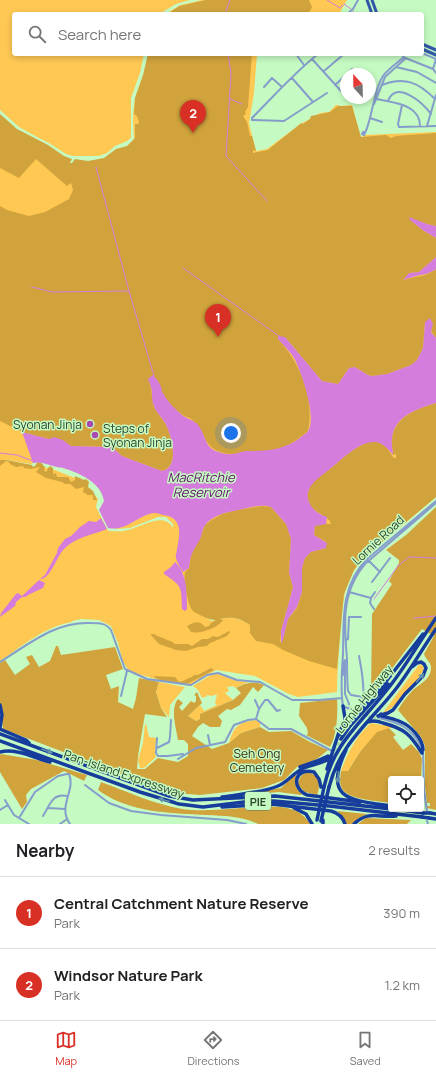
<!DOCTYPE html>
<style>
body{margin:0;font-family:Manrope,sans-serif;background:#f2f2f2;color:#202124}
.controls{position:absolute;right:12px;bottom:12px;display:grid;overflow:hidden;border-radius:4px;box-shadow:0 2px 6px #0003}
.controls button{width:36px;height:36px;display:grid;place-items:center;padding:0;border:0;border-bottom:1px solid #e0e0e0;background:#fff;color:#202124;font:20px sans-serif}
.compass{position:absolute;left:340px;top:68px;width:36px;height:36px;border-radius:50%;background:#fff;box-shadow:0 2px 6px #0003;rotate:338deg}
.you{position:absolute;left:231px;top:433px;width:14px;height:14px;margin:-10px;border:3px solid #fff;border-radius:50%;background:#1a73e8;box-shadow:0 0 0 6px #1a73e833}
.badge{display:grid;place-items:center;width:26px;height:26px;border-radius:50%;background:#d93025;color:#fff;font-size:13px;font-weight:700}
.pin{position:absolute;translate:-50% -33px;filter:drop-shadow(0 1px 2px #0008)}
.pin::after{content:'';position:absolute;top:21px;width:14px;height:12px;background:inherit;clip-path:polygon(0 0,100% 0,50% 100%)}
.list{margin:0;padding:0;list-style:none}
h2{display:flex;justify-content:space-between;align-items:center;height:52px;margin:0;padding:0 16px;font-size:17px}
h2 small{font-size:13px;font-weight:400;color:#757577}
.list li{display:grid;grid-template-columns:26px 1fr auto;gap:12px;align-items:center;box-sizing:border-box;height:72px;padding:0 16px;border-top:1px solid #e0e0e0}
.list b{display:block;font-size:15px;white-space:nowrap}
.list p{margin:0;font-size:13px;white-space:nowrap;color:#757577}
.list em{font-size:13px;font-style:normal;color:#757577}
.icon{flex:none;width:22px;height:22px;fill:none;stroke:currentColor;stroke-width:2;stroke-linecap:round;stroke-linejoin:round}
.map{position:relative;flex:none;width:436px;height:824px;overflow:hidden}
.search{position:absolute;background:#fff;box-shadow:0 2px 6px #0003;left:12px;right:12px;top:12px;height:44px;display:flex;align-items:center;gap:10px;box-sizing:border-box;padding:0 14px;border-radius:4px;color:#757577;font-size:15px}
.sheet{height:196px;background:#fff}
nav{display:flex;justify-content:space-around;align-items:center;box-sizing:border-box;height:56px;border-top:1px solid #e0e0e0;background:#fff;font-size:11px;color:#757577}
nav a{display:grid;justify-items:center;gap:2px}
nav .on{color:#d93025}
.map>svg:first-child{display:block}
.green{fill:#fec853;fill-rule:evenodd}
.forest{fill:#d1a33c}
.water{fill:#d47ddd}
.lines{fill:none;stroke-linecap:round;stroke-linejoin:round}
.stream{stroke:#d47ddd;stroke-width:1}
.minor-tunnel{stroke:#a7d6a4;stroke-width:2;stroke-dasharray:2 1;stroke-linecap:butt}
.highway-tunnel{stroke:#a7d6a4;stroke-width:3.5;stroke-dasharray:3.5 2;stroke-linecap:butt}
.minor{stroke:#859dca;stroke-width:2}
.major{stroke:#3358aa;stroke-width:3}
.highway{stroke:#163d9c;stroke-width:3.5}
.highway-bridge{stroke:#163d9c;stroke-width:3.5}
.oneway{fill:#6592ad}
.poi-dot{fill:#a849b2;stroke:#c5fbc2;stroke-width:1.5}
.labels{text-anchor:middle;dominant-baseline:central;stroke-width:3;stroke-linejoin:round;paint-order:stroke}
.shield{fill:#c5fbc2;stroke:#5b7a5a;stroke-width:1}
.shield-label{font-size:11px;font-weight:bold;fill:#2e432d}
.poi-label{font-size:12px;fill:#2e432d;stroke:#c5fbc2;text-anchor:end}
.street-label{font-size:12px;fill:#2e432d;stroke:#c5fbc2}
.park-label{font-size:12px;fill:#372d17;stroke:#c5fbc2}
.water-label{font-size:13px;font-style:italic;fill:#63136b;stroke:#c5fbc2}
</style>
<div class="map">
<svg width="436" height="824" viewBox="0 0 436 824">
<rect width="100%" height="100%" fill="#c5fbc2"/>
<path class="green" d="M 0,0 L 190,0 L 176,4 L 159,14 L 14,14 L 14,54 L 144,54 L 140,73 L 131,98 L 131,138 L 127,141 L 115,146 L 107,153 L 99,156 L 73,156 L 66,154 L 49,143 L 37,137 L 19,127 L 0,110 Z
M 202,0 L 347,0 L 339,14 L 165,14 L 181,5 Z
M 148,54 L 257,54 L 254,93 L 249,123 L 256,151 L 267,149 L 299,125 L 320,113 L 329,112 L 336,105 L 338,105 L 340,106 L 352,105 L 361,139 L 364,135 L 436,132 L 436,497 L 362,559 C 357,566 352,572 349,580 C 342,596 342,614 340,631 C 339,652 337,672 337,692 L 298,697 L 289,694 L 255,676 L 216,670 L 190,686 L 163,681 L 130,672 L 123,662 L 118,643 L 111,626 L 99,620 L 81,619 L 72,621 L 72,622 C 44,627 24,645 0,661 L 0,122 L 139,207 L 144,204 C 140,174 130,135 134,105 C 136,88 148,71 148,54 ZM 6,460 L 31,464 L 33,463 L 33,460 L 75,469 L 101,488 L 107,500 L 116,529 L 130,528 L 158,517 L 166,517 L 173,524 L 173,528 C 164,511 142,527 128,530 C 122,532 115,531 109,531 L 107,529 L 97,509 L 96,506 L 98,499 L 88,487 L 75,478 L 55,470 L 43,467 L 32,467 L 16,462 L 4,461 ZM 198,613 L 241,617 L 255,627 L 250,633 L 250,625 C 235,615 228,617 212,621 Z
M 421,664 L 424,668 C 420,680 395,709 382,714 L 418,666 Z
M 212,674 L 218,674 L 237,681 L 248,682 L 235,688 L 233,686 L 227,687 L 229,691 L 225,693 L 233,700 L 200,714 L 200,719 L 196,721 L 188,716 L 200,705 L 204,711 L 217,705 L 215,703 L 217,695 L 214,695 L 212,696 L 207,695 L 206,697 L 204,697 L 202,698 L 198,690 L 193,686 Z
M 159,682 L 185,687 L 170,705 L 169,717 L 161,708 L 156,692 Z
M 257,720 L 260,723 L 260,727 L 241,733 L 229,743 C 234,726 239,722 257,720 Z
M 371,723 L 393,727 L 382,731 L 360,752 L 348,771 L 341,771 C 347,754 356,736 371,723 Z
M 145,724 L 146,724 L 149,737 L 156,738 C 156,744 154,753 156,757 L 144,768 L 140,768 L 138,760 L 143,743 Z"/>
<path class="forest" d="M 206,0 L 309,0 L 312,7 L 310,11 L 306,14 L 168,14 L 179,6 Z
M 148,54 L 252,54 L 248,107 L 245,112 L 246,114 L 243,116 L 247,122 L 250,136 L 252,136 L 256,151 L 253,150 L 253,153 L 268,150 L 299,125 L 301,123 L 303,124 L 310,119 L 311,116 L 330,112 L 338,106 L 352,106 L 361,137 L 386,135 L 391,138 L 396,136 L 436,133 L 436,226 L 427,224 L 410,218 L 410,220 L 424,231 L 436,238 L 436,257 L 419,272 L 409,273 L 404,280 C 415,276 427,277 436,269 L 436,338 L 425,322 L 423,348 L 417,360 L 411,365 L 387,374 L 372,376 L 368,375 L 355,367 L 349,368 L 338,384 L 322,381 L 285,337 L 278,339 C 300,362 315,399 308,431 C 288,448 276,452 250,451 C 243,451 236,455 229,454 C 201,450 209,434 191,419 C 189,417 185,417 183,415 C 180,414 172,406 169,403 C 167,400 164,396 162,393 C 160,388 161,384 156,380 L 149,382 C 153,390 151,401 155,409 C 158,414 163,419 166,425 C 172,437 180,466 162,471 L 122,456 L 112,447 L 71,446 L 63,440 L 49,439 L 22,432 L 0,421 L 0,206 L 7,210 L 29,216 L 45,212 L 69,199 L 73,190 L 71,183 L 67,186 L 36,159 L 19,178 L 0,168 L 0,114 L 17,129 L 48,145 L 64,156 L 72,159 L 70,163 L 72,163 L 75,159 L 88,161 L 104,158 L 116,149 L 127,146 L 135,138 L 135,124 L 138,124 L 139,122 L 137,116 L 134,114 L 135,98 L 143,75 Z
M 436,403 L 436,497 L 362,559 L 354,570 L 344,594 L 337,669 L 309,661 L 283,650 L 273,644 L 256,641 L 250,633 L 250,625 C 240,618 232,616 220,619 L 223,620 C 218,628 201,634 191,632 L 187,626 C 195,622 199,620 205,627 L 209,626 L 211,623 L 216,620 C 211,621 197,614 193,611 C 188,606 183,579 185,572 L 189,568 L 192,550 L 200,538 L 205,525 L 210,521 L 222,514 L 237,510 L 262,506 L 271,507 L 286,524 L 291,539 L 289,573 L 293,587 L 281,631 L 280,643 L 283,639 L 288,619 L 297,608 L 302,592 L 302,568 L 305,558 L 311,552 L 326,548 L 326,542 L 314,535 L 315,526 L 322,523 L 330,524 L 331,523 C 326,513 311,514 308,499 C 307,495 308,491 310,487 C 314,479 323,474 330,469 C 341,460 363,438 378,442 C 388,445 390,454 394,458 L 396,458 L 396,454 L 393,455 C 393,449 391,444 392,439 C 395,416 417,409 436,403 Z
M 0,460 L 6,460 L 32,465 L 33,467 L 36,465 L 36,464 L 38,462 L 43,464 L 43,466 L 45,466 L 44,469 L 45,472 L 47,471 L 48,468 L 50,466 L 53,468 L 53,473 L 54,474 L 56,473 L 57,477 L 68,477 L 71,482 L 75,480 L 75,476 L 84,480 L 86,479 L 89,482 L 88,487 L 93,491 L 97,500 L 93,500 L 93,495 L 88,495 L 83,492 L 84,487 L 76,489 L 70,484 L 65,484 L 62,482 L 46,478 L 36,472 L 40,467 L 31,469 L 24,468 L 23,466 L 16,467 L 10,464 L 9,462 L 6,461 L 0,466 Z
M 436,507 L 436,810 L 427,808 L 427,806 L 430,806 L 430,803 L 427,803 L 425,786 L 425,746 L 421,737 L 398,710 C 402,703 407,696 413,690 C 420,684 431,679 431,668 C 431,662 426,660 424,654 L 434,636 L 422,629 L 371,696 L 372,614 L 392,584 L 389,581 L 399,563 L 399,560 L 386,550 L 406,535 Z
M 229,631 L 230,632 L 227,636 L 210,643 L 207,646 L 198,647 L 186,651 L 176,650 L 159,644 L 151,635 L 151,634 L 154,634 C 160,638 171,640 175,644 L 188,644 L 192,646 L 202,639 L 208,639 L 213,636 L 218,637 Z
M 56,646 L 58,646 L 61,655 L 115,647 L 123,669 L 106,675 L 111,689 L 119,686 L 118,702 L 133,709 L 136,698 L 139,678 L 159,682 L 156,692 L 161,708 L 167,717 L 145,714 L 138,756 L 137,769 L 145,769 L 158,758 L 178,762 L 188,756 L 188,744 L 184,740 L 178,740 C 176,728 170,708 178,699 L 183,703 L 179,707 L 182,711 L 191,701 L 194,703 L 196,701 L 196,696 L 194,695 L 197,692 L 202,703 L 188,716 L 196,721 L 200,719 L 200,714 L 233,700 L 241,693 L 236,688 C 246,683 253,680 264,685 L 258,692 L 253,687 L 240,705 L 231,710 L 227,709 L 218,716 L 222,721 L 220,727 L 210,727 L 203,723 L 198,727 L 192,736 L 212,749 L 229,743 L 241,733 L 260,727 L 269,732 L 291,731 L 310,742 L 328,750 L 317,759 L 297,767 L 284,780 L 262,788 L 200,795 L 175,793 L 137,780 L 3,729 L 0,705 L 0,663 L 5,660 L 15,675 L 30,664 L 26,657 L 32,655 L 39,667 L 50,661 Z
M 211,668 L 214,670 L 189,683 L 182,684 L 162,681 L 155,678 L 154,676 L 175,677 L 179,682 C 183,682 187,678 192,677 L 194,675 L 198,675 Z
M 337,699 C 338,712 337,736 330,747 L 306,735 L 308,734 L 307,728 L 299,716 L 300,703 Z
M 389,728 L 396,735 L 393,737 L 403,750 L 411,744 L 419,752 L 422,759 L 421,780 L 424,809 L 421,809 L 421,779 L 391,779 L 391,803 C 379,801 350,800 343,790 C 339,785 340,778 341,771 L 348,771 L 360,752 L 377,732 Z
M 1,754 L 37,760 L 87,775 L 84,781 L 64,771 L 31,789 L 26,795 L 27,802 L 22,809 L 0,772 L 0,755 Z
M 308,772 C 319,775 321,785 317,795 L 305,792 L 298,785 C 299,778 301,774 308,772 Z
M 295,775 L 297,776 C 294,783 295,789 302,794 L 301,795 L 279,792 L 253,794 L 253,793 L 281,788 Z
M 101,782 C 128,792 154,804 182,809 C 202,812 223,809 243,808 C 265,807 297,801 310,824 L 258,824 C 243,816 224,816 207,815 C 170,813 129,813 98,790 Z
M 337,811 L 367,814 L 359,818 L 352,824 L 346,824 L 344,818 Z
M 366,818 L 411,820 L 407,824 L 358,824 Z"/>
<path class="water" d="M 409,217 L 427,224 L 436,226 L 436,238 L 424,231 L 410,220 Z
M 436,257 L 436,269 C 428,275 422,274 413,277 C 410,278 406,279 403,280 L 409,273 L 419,272 Z
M 430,318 L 433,324 L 431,332 L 436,338 L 436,403 C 417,409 394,416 392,439 C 391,444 393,449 393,455 C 389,450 383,443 376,442 C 359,441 344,458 331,468 C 321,477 301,487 310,504 C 314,511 319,514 327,517 L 326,524 L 315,526 L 314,535 L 327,543 L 326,548 L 311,552 L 305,558 L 302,568 L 302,592 L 297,607 L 288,619 L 283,640 L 281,643 L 281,631 L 293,587 L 289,573 L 291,539 L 286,524 L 271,507 C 262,504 252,507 243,509 C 229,512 212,514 204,527 C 202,531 202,535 200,539 C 193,552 191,552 189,568 L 183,572 C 181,568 177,563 176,558 C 175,556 177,552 177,549 C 180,534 183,517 163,515 C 160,514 158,513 154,513 C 138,515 126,532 108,528 L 99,510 L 104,501 C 101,482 79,473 63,468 C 61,467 59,468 57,467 C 49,465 41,461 33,463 L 22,432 L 49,439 L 54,437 L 63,440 L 71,446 L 112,447 L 122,456 L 162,471 C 180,467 172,437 166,425 C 163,418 156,413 154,406 C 152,402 152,398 152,394 C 152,389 150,384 148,379 L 153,375 C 155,378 159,381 160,385 C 162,387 161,391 163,393 C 167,401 174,408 181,414 C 186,419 193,419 198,425 C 204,432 205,444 212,449 C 217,452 227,455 232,454 C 237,454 242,451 247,451 C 267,451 285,450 301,437 C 303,435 307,433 308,431 C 317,417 302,374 295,360 C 291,352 284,346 278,339 L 278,336 L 285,337 L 322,381 L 338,384 L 349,368 L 355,367 L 368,375 L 372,376 L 387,374 L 411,365 L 417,360 L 423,348 L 425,322 Z
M 101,518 L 107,529 C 93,535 75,537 64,549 C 57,556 50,580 40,579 L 45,575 L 57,553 L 58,548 L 65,539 L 71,536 L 80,527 L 89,521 L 96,522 Z
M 175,562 C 187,572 187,594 187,609 L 185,611 L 182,609 C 181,586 183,587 164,574 L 164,572 L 171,567 Z
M 39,580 L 45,583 L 43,588 L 30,594 L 25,597 L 22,597 L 16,602 L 15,606 L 0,617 L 1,613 L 16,594 L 18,593 L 22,596 Z"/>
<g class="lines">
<path class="stream" d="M 327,0 L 340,8 L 343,5
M 344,4 L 351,9
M 353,11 L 355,14
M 225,14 L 230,0
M 228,54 L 231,73 L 226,156 L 267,201
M 230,99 L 242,104
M 96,167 L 129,291 L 154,376
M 183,268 L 279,336
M 32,287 L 52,292 L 129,291
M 0,453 L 17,455 L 33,461
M 374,599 L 398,566 L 409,557 L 436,558
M 414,618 L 436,616"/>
<path class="minor-tunnel" d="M 348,704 C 355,714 368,716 378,719"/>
<path class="highway-tunnel" d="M 334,750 L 341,739"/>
<path class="minor" d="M 343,13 L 344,14
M 347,14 L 353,9 L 358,0
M 422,53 L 436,59
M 296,54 L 304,65
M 318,54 C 294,73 274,96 252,118 L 252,120 L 284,121 L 327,93
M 403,54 L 403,57 L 433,69 L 436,73
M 312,59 L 341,91 L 346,92
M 396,67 L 417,72 L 436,83
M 433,69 L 436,59
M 324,71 L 344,54
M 347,74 L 352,69
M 292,78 L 313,102
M 335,85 L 346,75
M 382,85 C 405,76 419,83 435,99
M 264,87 L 272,78 L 282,87
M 377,99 C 393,103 420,104 420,126
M 388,101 C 396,79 423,103 431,114
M 374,104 L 385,77 L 406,58
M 402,105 L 398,124 L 399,127 L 436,126
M 370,118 L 382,122
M 427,126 L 436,95
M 363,132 L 365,133 L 364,135 L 362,134 Z
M 365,133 C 373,116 373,91 383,76 C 388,69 397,63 404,57
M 368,560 L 380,572
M 372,582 L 390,558
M 349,592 L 371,598
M 374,609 L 370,603 L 371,598 L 375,592
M 349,617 L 361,617
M 346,640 L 348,639 L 349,617
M 359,656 C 361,668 374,723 343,706 C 340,688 342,672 343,654 C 344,619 340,587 367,559 L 436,501
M 345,660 L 345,694 L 349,704
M 343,661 L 343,675
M 0,662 C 29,644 56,621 91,623 C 99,623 106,623 111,630 L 125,669 L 147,679 L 191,685 L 207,675 L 218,673 L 237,680 L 260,682 L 292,700 L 319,700 L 342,698
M 121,696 L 127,671
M 363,697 L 351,695 L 348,691 C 347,680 347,670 347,659 C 344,625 341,592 365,564 L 436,503
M 255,700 L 259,709
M 379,718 C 400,723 410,727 421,746
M 256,719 L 259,709 L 265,700 L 268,700 L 277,711 L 280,710
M 208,735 L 210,745
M 157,738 L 156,753 L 158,756 L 168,756 L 183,754
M 157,748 L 169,742 L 170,737 L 171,720
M 423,750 L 424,790 L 427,811
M 178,759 L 196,748 L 225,742 L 234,725 L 248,720 L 256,719 L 269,729 L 291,729 L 332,751
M 85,785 L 109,803 L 131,811 L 161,815 L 227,820 L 246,824
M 5,800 L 14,815 L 29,824
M 48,808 L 65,809
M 0,810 L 8,805
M 43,816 C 50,805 52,793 67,796
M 19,818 L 35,792 L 58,776 L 67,774 L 69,774 C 76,791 57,806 70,824
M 427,821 L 428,824
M 60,824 L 67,819"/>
<path class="major" d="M 367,0 L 372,14
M 372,0 L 377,14
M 422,44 L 436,50
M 422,49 L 436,55"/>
<path class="highway" d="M 364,697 L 372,698
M 0,705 L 2,715 L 0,728
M 378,716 L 388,713 L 393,710 L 405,694 L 423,676 L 426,668 L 424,664 L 421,662 L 417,663 L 412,667
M 382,716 C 388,718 395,719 401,722 C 411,726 423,739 423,750
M 368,722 C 373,720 378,721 383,723 C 405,729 410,734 422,753
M 0,729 L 26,740 L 29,743
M 0,734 L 169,796 L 193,800 L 275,796 L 391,809
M 339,735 L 384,684 L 423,634
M 341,739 L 350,726 L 388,684
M 0,741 L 140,792 L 179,804 L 203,807 L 244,802 L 274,801 L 329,806 L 422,817
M 346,750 C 322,800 351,800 391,806
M 0,752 C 16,748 35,758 50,762
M 300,767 L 317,761 L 328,756
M 327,769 L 339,732 L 344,724 L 345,718 L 343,706
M 321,787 L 319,779 L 314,772 C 295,767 290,787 307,795 L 360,802
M 324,787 C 333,744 360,724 386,691 C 405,668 419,642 436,618
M 329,787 C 340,744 368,724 395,690 C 410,671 422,649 436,629
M 222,797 C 240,794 261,793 278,786 C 288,782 294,772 304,768 C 313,764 322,764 330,758
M 222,807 L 272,804 L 331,811 C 338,813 343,817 345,824
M 294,808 L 306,814 L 312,824
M 394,809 L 423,813
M 430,813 L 436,814
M 429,818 L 436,819
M 323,820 L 323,824
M 354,824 C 368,810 379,818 396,816"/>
<path class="highway-bridge" d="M 381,714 L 382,716
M 423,813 L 430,813
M 422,817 L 429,818
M 317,820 L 324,787
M 321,821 L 329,787"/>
</g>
<defs><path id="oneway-solid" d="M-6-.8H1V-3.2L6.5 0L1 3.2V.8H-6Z"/></defs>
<g class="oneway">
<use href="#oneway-solid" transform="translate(420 678) rotate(-50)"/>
<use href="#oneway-solid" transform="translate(47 751) rotate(20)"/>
<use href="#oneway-solid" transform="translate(338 777) rotate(97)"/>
<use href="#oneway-solid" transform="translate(164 800) rotate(-163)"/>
</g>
<g class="poi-dot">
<circle cx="90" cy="424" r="4"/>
<circle cx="95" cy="435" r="4"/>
</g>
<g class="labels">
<rect class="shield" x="245" y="792" width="26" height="18" rx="3"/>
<g class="shield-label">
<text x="258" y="801">PIE</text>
</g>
<g class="poi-label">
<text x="82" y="424">Syonan Jinja</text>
<text x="103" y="428" text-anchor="start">Steps of<tspan x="103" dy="14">Syonan Jinja</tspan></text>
</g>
<g class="street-label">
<text transform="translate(378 540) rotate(-43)">Lornie Road</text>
<text transform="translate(364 699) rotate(-51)">Lornie Highway</text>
<text transform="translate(124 774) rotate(19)">Pan-Island Expressway</text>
</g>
<g class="park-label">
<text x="257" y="753">Seh Ong<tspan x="257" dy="14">Cemetery</tspan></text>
</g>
<g class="water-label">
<text x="201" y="477">MacRitchie<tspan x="201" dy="15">Reservoir</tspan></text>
</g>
</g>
</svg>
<div class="controls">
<button><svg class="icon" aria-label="locate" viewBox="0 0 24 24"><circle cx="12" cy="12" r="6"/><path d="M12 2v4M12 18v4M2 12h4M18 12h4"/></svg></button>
</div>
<svg class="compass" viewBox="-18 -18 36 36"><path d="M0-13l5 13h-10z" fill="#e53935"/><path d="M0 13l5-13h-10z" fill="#757577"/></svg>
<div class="you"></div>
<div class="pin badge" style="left:218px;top:337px">1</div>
<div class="pin badge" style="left:193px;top:133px">2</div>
<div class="search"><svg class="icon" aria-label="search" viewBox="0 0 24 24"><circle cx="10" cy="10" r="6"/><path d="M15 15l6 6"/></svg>Search here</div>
</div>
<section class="sheet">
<h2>Nearby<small>2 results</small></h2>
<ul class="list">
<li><span class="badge">1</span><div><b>Central Catchment Nature Reserve</b><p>Park</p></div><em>390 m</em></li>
<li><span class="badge">2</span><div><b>Windsor Nature Park</b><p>Park</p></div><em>1.2 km</em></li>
</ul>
</section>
<nav>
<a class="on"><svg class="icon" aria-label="map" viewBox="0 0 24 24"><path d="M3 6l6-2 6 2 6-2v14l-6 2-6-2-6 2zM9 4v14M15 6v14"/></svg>Map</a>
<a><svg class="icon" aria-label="directions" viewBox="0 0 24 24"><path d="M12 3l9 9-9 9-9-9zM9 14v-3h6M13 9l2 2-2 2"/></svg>Directions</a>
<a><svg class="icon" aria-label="saved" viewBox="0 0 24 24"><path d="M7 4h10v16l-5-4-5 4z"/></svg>Saved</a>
</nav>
